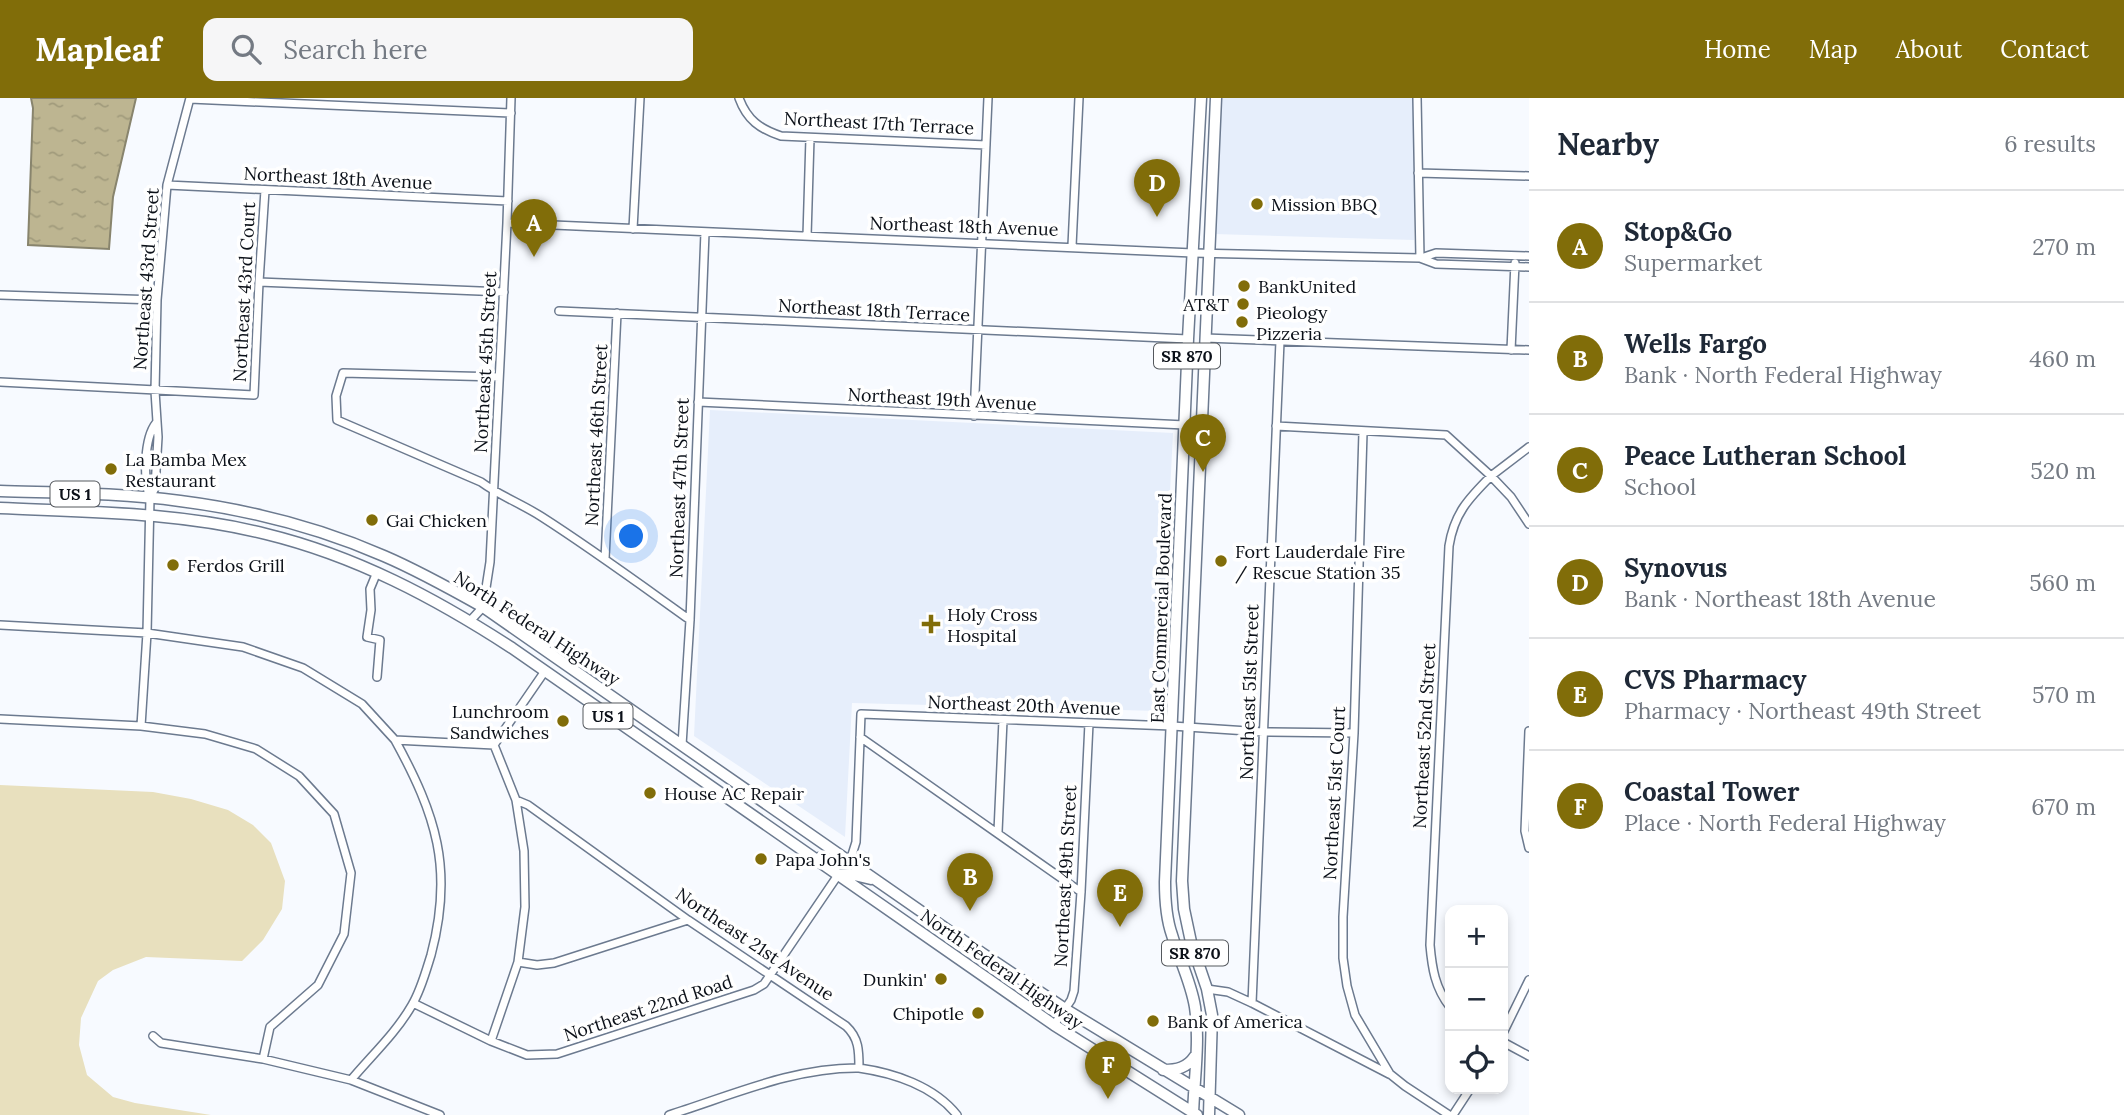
<!DOCTYPE html>
<meta charset="utf-8">
<style>
body{margin:0;font-family:Lora,serif;background:#f6f6f7;color:#1f2937}
.controls{position:absolute;right:21px;bottom:21px;display:grid;overflow:hidden;border-radius:14px;box-shadow:0 4px 10px #0003}
.controls button{width:63px;height:63px;display:grid;place-items:center;padding:0;border:0;border-bottom:2px solid #e0e1e3;background:#fff;color:#1f2937;font:35px sans-serif}
.you{position:absolute;left:632px;top:439px;width:24px;height:24px;margin:-18px;border:5px solid #fff;border-radius:50%;background:#1a73e8;box-shadow:0 0 0 10px #1a73e833}
.badge{display:grid;place-items:center;width:46px;height:46px;border-radius:50%;background:#816d09;color:#fff;font-size:23px;font-weight:700}
.pin{position:absolute;translate:-50% -58px;filter:drop-shadow(0 2px 4px #0008)}
.pin::after{content:'';position:absolute;top:37px;width:24px;height:21px;background:inherit;clip-path:polygon(0 0,100% 0,50% 100%)}
.list{margin:0;padding:0;list-style:none}
h2{display:flex;justify-content:space-between;align-items:center;height:91px;margin:0;padding:0 28px;font-size:30px}
h2 small{font-size:23px;font-weight:400;color:#747a83}
.list li{display:grid;grid-template-columns:46px 1fr auto;gap:21px;align-items:center;box-sizing:border-box;height:112px;padding:0 28px;border-top:2px solid #e0e1e3}
.list b{display:block;font-size:26px;white-space:nowrap}
.list p{margin:0;font-size:23px;white-space:nowrap;color:#747a83}
.list em{font-size:23px;font-style:normal;color:#747a83}
.icon{flex:none;width:38px;height:38px;fill:none;stroke:currentColor;stroke-width:2;stroke-linecap:round;stroke-linejoin:round}
.map{position:relative;flex:none;width:1529px;height:1017px;overflow:hidden}
header{display:flex;align-items:center;gap:42px;box-sizing:border-box;height:98px;padding:0 35px;background:#816d09;color:#fff}
header strong{font-size:33px}
nav{display:flex;gap:38px;margin-inline-start:auto;font-size:24px}
.search{width:490px;height:63px;background:#f6f6f7;display:flex;align-items:center;gap:18px;box-sizing:border-box;padding:0 24px;border-radius:14px;color:#747a83;font-size:26px}
main{display:flex}
aside{flex:1;background:#fff}
.map>svg:first-child{display:block}
.built{fill:#e6eefb}
.grass{fill:#e8e0be}
.water{fill:url(#water-ripples);stroke:#88846d;stroke-width:2}
.lines{fill:none;stroke-linecap:round;stroke-linejoin:round}
.minor-casing{stroke:#6c7a8f;stroke-width:10}
.major-casing{stroke:#6c7a8f;stroke-width:13}
.minor{stroke:#fff;stroke-width:7}
.major{stroke:#fff;stroke-width:10}
.poi-dot{fill:#816d09;stroke:#fff;stroke-width:2.5}
.labels{text-anchor:middle;dominant-baseline:central;stroke-width:7;stroke-linejoin:round;paint-order:stroke}
.shield{fill:#fff;stroke:#54585d;stroke-width:2}
.shield-label{font-size:16px;font-weight:bold;fill:#0b1018}
.street-label{font-size:18px;fill:#0b1018;stroke:#fff}
.poi-label{font-size:18px;fill:#0b1018;stroke:#fff;text-anchor:start}
</style>
<header>
<strong>Mapleaf</strong>
<div class="search"><svg class="icon" aria-label="search" viewBox="0 0 24 24"><circle cx="10" cy="10" r="6"/><path d="M15 15l6 6"/></svg>Search here</div>
<nav><a>Home</a><a>Map</a><a>About</a><a>Contact</a></nav>
</header>
<main>
<div class="map">
<svg width="1529" height="1017" viewBox="0 0 1529 1017">
<defs>
<pattern id="water-ripples" width="26" height="14" patternUnits="userSpaceOnUse" patternTransform="scale(1.75)"><rect width="26" height="14" fill="#bdb591"/><path d="M2 4q2-2 4 0t4 0M15 11q2-2 4 0t4 0" fill="none" stroke="#a19b7c"/></pattern>
</defs>
<rect width="100%" height="100%" fill="#f7faff"/>
<path class="built" d="M 1220,0 L 1414,0 L 1414,142 L 1214,136 Z
M 710,312 L 1173,335 L 1159,613 L 852,605 L 845,739 L 694,638 Z"/>
<path class="grass" d="M 0,687 L 153,694 L 191,701 L 228,712 L 253,727 L 271,745 L 285,783 L 282,811 L 263,842 L 242,863 L 146,859 L 113,872 L 98,883 L 81,920 L 79,947 L 87,977 L 113,999 L 135,1005 L 211,1017 L 0,1017 Z"/>
<path class="water" d="M 31,0 L 136,0 L 113,99 L 109,151 L 28,147 L 33,10 Z"/>
<g class="lines">
<g class="minor-casing">
<path id="minor" d="M 739,0 C 747,22 760,31 781,38 L 986,47
M 1417,0 L 1420,160
M 190,1 L 511,15
M 1418,75 L 1529,78
M 167,87 L 508,103
M 507,125 L 1193,155 L 1420,160 L 1436,166 L 1529,169
M 633,131 L 640,0
M 807,138 L 810,40
M 1072,148 L 1079,0
M 1421,160 L 1436,155 L 1529,158
M 259,184 L 504,194
M 0,197 L 157,202
M 559,213 L 1188,241
M 1205,240 L 1529,252
M 1511,252 L 1515,165
M 499,279 L 343,275 L 336,298 L 337,322 L 481,384 C 500,398 522,406 542,419 C 592,451 641,487 690,522
M 0,284 L 254,297 L 259,184 L 265,92
M 698,304 L 1185,327
M 974,318 L 988,0
M 1276,328 L 1446,337 L 1491,378 L 1529,349
M 1363,334 L 1354,635 L 1343,819 L 1343,860 L 1347,888 L 1355,917 L 1390,976 L 1405,988 L 1449,1017
M 150,400 L 155,390 L 158,339 L 155,293 L 157,202 L 167,87 L 190,0
M 605,461 L 617,215
M 470,523 L 483,509 L 490,464 L 507,125 L 511,0
M 0,527 L 147,535 L 243,549 L 303,570 L 362,606 L 395,642 L 494,647
M 377,579 L 380,542 L 367,539 L 371,512 L 370,491 L 377,474
M 0,621 L 141,628 L 205,636 L 256,651 L 299,678 L 334,716 L 351,775 L 344,836 L 318,887 L 270,929 L 263,961
M 141,628 L 147,535 L 150,400 C 143,382 144,340 156,325
M 1529,633 L 1525,733 L 1529,750
M 860,639 L 1081,794
M 494,647 L 545,573
M 682,647 L 690,522 L 705,134
M 516,702 L 528,707 L 688,822 L 846,928 C 859,940 859,953 859,970 C 894,975 934,988 957,1017
M 998,734 L 1003,622
M 850,763 L 856,744 L 861,616 L 1172,628 L 1263,634 L 1354,635
M 518,864 L 537,867 L 554,865 L 688,822
M 1207,891 L 1228,894 L 1252,905 L 1389,976
M 413,905 L 491,943 L 527,957 L 557,956 L 754,892 L 764,886 L 838,777
M 1252,905 L 1280,243
M 1450,909 C 1435,890 1432,870 1430,847 L 1449,448 C 1454,416 1468,401 1491,378 L 1511,399 L 1529,426
M 1054,927 L 1071,902 L 1074,893 L 1081,794 L 1089,625
M 1503,935 L 1529,882
M 153,938 L 161,945 L 263,961 L 351,982 L 440,1017
M 491,943 L 518,864 L 525,809 L 524,753 L 516,702 L 494,647
M 1503,944 L 1529,958
M 351,982 C 372,957 396,935 412,907 C 421,892 426,873 431,857 C 454,771 436,717 395,642
M 669,1017 C 730,998 794,969 859,970
M 1453,1017 L 1470,991"/>
</g>
<g class="major-casing">
<path id="major" d="M 0,393 C 60,395 121,395 180,403 C 250,412 320,430 384,458 C 419,473 451,491 483,509 L 955,837 L 1065,911 L 1239,1017
M 0,410 C 88,414 180,414 266,436 C 356,458 435,500 512,550 L 1054,927 L 1197,1017
M 819,760 L 840,765 L 850,763
M 838,777 L 850,776 L 871,781
M 1163,972 C 1177,972 1187,970 1195,958
M 1193,1017 C 1194,982 1200,944 1195,909 C 1191,884 1179,861 1172,837 C 1166,820 1165,802 1165,784 L 1188,241 L 1201,0
M 1209,1017 L 1212,917 L 1207,891 L 1191,844 L 1184,811 L 1182,783 L 1216,0"/>
</g>
<use href="#minor" class="minor"/>
<use href="#major" class="major"/>
</g>
<g class="poi-dot">
<circle cx="1257" cy="106" r="7"/>
<circle cx="1244" cy="188" r="7"/>
<circle cx="1243" cy="206" r="7"/>
<circle cx="1242" cy="224" r="7"/>
<circle cx="111" cy="371" r="7"/>
<circle cx="372" cy="422" r="7"/>
<circle cx="1221" cy="463" r="7"/>
<circle cx="173" cy="467" r="7"/>
<path d="M927.5 515.5h7v7h7v7h-7v7h-7v-7h-7v-7h7z"/>
<circle cx="563" cy="623" r="7"/>
<circle cx="650" cy="695" r="7"/>
<circle cx="761" cy="761" r="7"/>
<circle cx="941" cy="881" r="7"/>
<circle cx="978" cy="915" r="7"/>
<circle cx="1153" cy="923" r="7"/>
</g>
<g class="labels">
<g class="shield">
<rect x="1154" y="245.5" width="66" height="25" rx="5"/>
<rect x="50.5" y="383.5" width="49" height="25" rx="5"/>
<rect x="583.5" y="605.5" width="49" height="25" rx="5"/>
<rect x="1162" y="842.5" width="66" height="25" rx="5"/>
</g>
<g class="shield-label">
<text x="1187" y="258">SR 870</text>
<text x="75" y="396">US 1</text>
<text x="608" y="618">US 1</text>
<text x="1195" y="855">SR 870</text>
</g>
<g class="street-label">
<text transform="translate(879 25) rotate(3)">Northeast 17th Terrace</text>
<text transform="translate(338 80) rotate(3)">Northeast 18th Avenue</text>
<text transform="translate(964 128) rotate(2)">Northeast 18th Avenue</text>
<text transform="translate(146 181) rotate(-86)">Northeast 43rd Street</text>
<text transform="translate(244 194) rotate(-87)">Northeast 43rd Court</text>
<text transform="translate(874 212) rotate(3)">Northeast 18th Terrace</text>
<text transform="translate(485 264) rotate(-87)">Northeast 45th Street</text>
<text transform="translate(942 301) rotate(3)">Northeast 19th Avenue</text>
<text transform="translate(596 337) rotate(-87)">Northeast 46th Street</text>
<text transform="translate(679 390) rotate(-88)">Northeast 47th Street</text>
<text transform="translate(1161 510) rotate(-88)">East Commercial Boulevard</text>
<text transform="translate(537 530) rotate(33)">North Federal Highway</text>
<text transform="translate(1249 594) rotate(-88)">Northeast 51st Street</text>
<text transform="translate(1024 607) rotate(2)">Northeast 20th Avenue</text>
<text transform="translate(1424 638) rotate(-87)">Northeast 52nd Street</text>
<text transform="translate(1334 695) rotate(-87)">Northeast 51st Court</text>
<text transform="translate(1065 778) rotate(-87)">Northeast 49th Street</text>
<text transform="translate(755 846) rotate(34)">Northeast 21st Avenue</text>
<text transform="translate(1002 871) rotate(35)">North Federal Highway</text>
<text transform="translate(648 910) rotate(-18)">Northeast 22nd Road</text>
</g>
<g class="poi-label">
<text x="1271" y="106">Mission BBQ</text>
<text x="1258" y="188">BankUnited</text>
<text x="1229" y="206" text-anchor="end">AT&amp;T</text>
<text x="1256" y="214">Pieology<tspan x="1256" dy="21">Pizzeria</tspan></text>
<text x="125" y="361">La Bamba Mex<tspan x="125" dy="21">Restaurant</tspan></text>
<text x="386" y="422">Gai Chicken</text>
<text x="1235" y="453">Fort Lauderdale Fire<tspan x="1235" dy="21">/ Rescue Station 35</tspan></text>
<text x="187" y="467">Ferdos Grill</text>
<text x="947" y="516">Holy Cross<tspan x="947" dy="21">Hospital</tspan></text>
<text x="549" y="613" text-anchor="end">Lunchroom<tspan x="549" dy="21">Sandwiches</tspan></text>
<text x="664" y="695">House AC Repair</text>
<text x="775" y="761">Papa John's</text>
<text x="927" y="881" text-anchor="end">Dunkin'</text>
<text x="964" y="915" text-anchor="end">Chipotle</text>
<text x="1167" y="923">Bank of America</text>
</g>
</g>
</svg>
<div class="controls">
<button>+</button>
<button>−</button>
<button><svg class="icon" aria-label="locate" viewBox="0 0 24 24"><circle cx="12" cy="12" r="6"/><path d="M12 2v4M12 18v4M2 12h4M18 12h4"/></svg></button>
</div>
<div class="you"></div>
<div class="pin badge" style="left:534px;top:159px">A</div>
<div class="pin badge" style="left:970px;top:813px">B</div>
<div class="pin badge" style="left:1203px;top:374px">C</div>
<div class="pin badge" style="left:1157px;top:119px">D</div>
<div class="pin badge" style="left:1120px;top:829px">E</div>
<div class="pin badge" style="left:1108px;top:1001px">F</div>
</div>
<aside>
<h2>Nearby<small>6 results</small></h2>
<ul class="list">
<li><span class="badge">A</span><div><b>Stop&amp;Go</b><p>Supermarket</p></div><em>270 m</em></li>
<li><span class="badge">B</span><div><b>Wells Fargo</b><p>Bank · North Federal Highway</p></div><em>460 m</em></li>
<li><span class="badge">C</span><div><b>Peace Lutheran School</b><p>School</p></div><em>520 m</em></li>
<li><span class="badge">D</span><div><b>Synovus</b><p>Bank · Northeast 18th Avenue</p></div><em>560 m</em></li>
<li><span class="badge">E</span><div><b>CVS Pharmacy</b><p>Pharmacy · Northeast 49th Street</p></div><em>570 m</em></li>
<li><span class="badge">F</span><div><b>Coastal Tower</b><p>Place · North Federal Highway</p></div><em>670 m</em></li>
</ul>
</aside>
</main>
